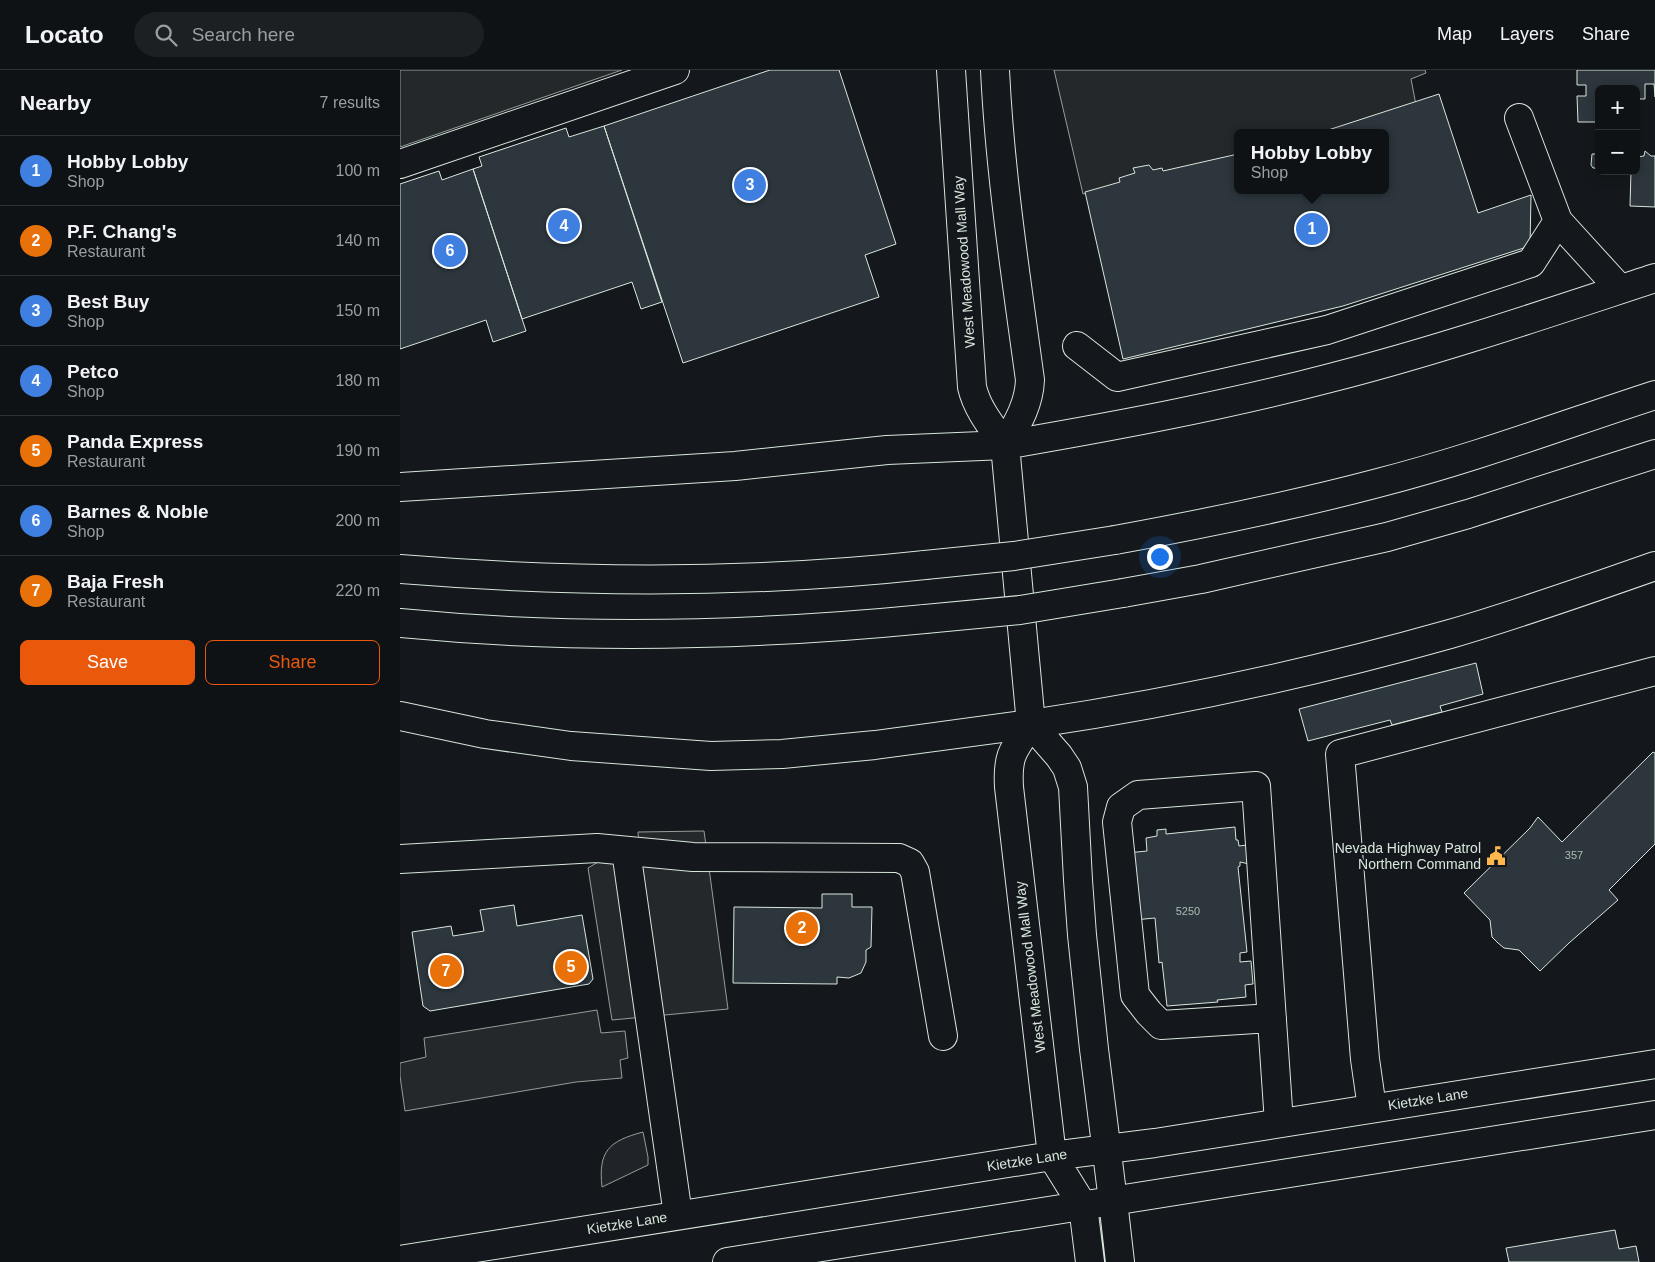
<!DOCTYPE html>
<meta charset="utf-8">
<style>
body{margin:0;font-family:Arial,sans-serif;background:#1d2022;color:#f1f3f6}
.controls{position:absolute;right:15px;top:15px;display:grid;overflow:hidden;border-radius:8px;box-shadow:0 2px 12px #0003}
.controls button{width:45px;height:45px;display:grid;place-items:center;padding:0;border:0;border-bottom:1px solid #2f3234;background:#0f1215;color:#f1f3f6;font:25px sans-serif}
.you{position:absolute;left:759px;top:486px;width:18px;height:18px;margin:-12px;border:4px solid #fff;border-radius:50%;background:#1a73e8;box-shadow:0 0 0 8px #1a73e833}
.badge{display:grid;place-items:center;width:32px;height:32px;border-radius:50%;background:#ea580c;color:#fff;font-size:16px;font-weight:700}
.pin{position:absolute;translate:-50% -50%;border:2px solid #fff;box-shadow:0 1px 5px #0006}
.popup{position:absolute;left:834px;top:59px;width:155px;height:65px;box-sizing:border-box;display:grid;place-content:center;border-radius:8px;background:#0f1215;filter:drop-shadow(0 1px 4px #0005);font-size:16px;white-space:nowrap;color:#9b9ea0}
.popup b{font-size:19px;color:#f1f3f6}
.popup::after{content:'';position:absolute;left:50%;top:100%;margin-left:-10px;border:10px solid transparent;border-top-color:#0f1215}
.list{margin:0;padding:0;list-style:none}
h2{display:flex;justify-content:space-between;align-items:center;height:65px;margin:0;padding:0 20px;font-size:21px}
h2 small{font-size:16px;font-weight:400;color:#9b9ea0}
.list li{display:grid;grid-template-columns:32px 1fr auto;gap:15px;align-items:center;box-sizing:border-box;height:70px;padding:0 20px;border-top:1px solid #2f3234}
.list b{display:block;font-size:19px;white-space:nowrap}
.list p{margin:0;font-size:16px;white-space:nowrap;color:#9b9ea0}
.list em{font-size:16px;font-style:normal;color:#9b9ea0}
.actions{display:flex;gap:10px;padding:15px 20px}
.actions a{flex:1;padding:11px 0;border:1px solid #ea580c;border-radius:8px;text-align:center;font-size:18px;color:#ea580c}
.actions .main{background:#ea580c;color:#fff}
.icon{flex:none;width:28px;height:28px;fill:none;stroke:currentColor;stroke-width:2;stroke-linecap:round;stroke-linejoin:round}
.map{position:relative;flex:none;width:1255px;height:1192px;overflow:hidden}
header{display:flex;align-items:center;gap:30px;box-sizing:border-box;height:70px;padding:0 25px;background:#0f1215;border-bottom:1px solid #2f3234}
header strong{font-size:24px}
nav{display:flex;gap:28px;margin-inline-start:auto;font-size:18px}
.search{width:350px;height:45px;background:#1d2022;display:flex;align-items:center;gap:12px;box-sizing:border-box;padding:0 18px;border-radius:28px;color:#9b9ea0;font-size:19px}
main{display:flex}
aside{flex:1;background:#0f1215}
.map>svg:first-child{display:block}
.green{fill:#202428;stroke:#939e99}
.parking{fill:#24282b;stroke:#939e99}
.building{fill:#2c363c;stroke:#d8e6dc}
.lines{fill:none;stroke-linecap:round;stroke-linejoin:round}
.minor-casing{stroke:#d8e6dc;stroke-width:30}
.major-casing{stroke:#d8e6dc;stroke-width:30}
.highway-casing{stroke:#d8e6dc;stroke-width:30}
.minor{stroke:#14181c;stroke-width:28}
.major{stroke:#14181c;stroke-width:28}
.highway{stroke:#14181c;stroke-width:28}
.highway-bridge-casing{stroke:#d8e6dc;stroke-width:30;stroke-linecap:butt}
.highway-bridge{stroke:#14181c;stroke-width:28}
.labels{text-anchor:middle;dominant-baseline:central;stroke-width:4;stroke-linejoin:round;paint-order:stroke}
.number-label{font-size:11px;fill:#adbab4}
.street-label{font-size:14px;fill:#d8e6dc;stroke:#14181c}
.poi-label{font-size:14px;fill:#d8e6dc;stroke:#14181c;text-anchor:end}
</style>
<header>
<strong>Locato</strong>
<div class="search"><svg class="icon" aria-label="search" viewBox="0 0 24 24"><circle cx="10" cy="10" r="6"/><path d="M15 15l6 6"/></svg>Search here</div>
<nav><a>Map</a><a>Layers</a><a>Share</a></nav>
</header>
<main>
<aside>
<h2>Nearby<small>7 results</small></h2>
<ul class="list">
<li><span class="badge" style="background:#3f7fe0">1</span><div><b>Hobby Lobby</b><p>Shop</p></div><em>100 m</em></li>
<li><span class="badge" style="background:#e8710a">2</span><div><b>P.F. Chang's</b><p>Restaurant</p></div><em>140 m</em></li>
<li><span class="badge" style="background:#3f7fe0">3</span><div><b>Best Buy</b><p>Shop</p></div><em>150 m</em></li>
<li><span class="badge" style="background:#3f7fe0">4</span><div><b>Petco</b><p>Shop</p></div><em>180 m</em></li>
<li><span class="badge" style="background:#e8710a">5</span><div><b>Panda Express</b><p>Restaurant</p></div><em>190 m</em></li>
<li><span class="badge" style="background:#3f7fe0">6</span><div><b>Barnes &amp; Noble</b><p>Shop</p></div><em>200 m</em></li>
<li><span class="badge" style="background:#e8710a">7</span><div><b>Baja Fresh</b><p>Restaurant</p></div><em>220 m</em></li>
</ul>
<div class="actions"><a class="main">Save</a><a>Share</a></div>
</aside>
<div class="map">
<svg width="1255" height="1192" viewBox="0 0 1255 1192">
<rect width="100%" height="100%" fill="#14181c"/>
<path class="green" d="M 243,1062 L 248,1087 L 248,1095 L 202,1117 C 198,1081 209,1071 243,1062 Z"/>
<path class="parking" d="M 0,0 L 222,0 L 0,77 Z
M 654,0 L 1025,0 L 1026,3 L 1011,9 L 1016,35 L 930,63 L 838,63 L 838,86 L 683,124 Z
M 304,761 L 328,939 L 212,950 L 188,798 L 223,777 L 239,775 L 238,762 Z
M 197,940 L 201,963 L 225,961 L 228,988 L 220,990 L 222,1008 L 176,1012 L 5,1041 L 0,1006 L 0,993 L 26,987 L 24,968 Z"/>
<path class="building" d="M 370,0 L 439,0 L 496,174 L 465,185 L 479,227 L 283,293 L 204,56 Z
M 1177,0 L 1255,0 L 1255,27 L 1254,14 L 1245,14 L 1245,29 L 1236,29 L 1236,19 L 1199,19 L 1199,52 L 1178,52 L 1177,26 L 1186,26 L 1186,15 L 1177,15 Z
M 1039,24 L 1078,143 L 1131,125 L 1130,176 L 943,236 L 723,289 L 685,122 L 720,112 L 719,108 L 735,103 L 733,98 L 749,95 L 753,100 L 762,98 L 763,101 L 838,84 L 838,120 L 986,120 L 986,63 L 919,63 Z
M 204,56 L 262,232 L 241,239 L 232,212 L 122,249 L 73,99 L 82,96 L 79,87 L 166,58 L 169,67 Z
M 1245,81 L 1251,86 L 1255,86 L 1255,137 L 1230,136 L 1231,101 L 1236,101 L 1236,87 L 1244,86 Z
M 1192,84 L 1199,84 L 1199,95 L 1197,95 L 1197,98 L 1193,98 L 1191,95 Z
M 73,99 L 126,261 L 93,272 L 86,250 L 0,279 L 0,114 L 39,101 L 42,110 Z
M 1076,593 L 1083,624 L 1040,636 L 1042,642 L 992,655 L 990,650 L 908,671 L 899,639 Z
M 1253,682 L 1255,683 L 1255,774 L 1209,820 L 1218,830 L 1169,873 L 1140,901 L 1119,880 L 1104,878 L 1098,873 L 1092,867 L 1090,850 L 1064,823 L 1130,758 L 1138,747 L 1162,772 Z
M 835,757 L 836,770 L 838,770 L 839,776 L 847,775 L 849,794 L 840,792 L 840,796 L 838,797 L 847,882 L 840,883 L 840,892 L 851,891 L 853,914 L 845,915 L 846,927 L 817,930 L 818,932 L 767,936 L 762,892 L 759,893 L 755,848 L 734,850 L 727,783 L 747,781 L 746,768 L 757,766 L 757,760 L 766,759 L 766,764 Z
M 422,824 L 452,824 L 452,837 L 472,837 L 471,877 L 466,880 L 466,892 L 461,903 L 449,908 L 437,907 L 437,914 L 333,913 L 334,837 L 422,838 Z
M 114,835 L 117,856 L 182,845 L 193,909 L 189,914 L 30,941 L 23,936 L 12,862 L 51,856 L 53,866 L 84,861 L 80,840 Z
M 1215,1160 L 1219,1179 L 1236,1176 L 1239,1192 L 1109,1192 L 1106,1178 Z"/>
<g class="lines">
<g class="minor-casing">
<path id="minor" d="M 0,94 L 275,0
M 1158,151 L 1220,219
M 677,276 L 717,307 L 927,260 L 1131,193 L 1158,151 L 1119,48
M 226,781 L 278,1145
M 0,789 L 197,778 L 293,787 L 499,788 L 510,793 L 515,802 L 543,966
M 872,948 L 761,955 L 749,943 L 735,925 L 717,752 L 721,737 L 738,725 L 856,716 C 863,829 871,941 879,1053
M 972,1038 L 965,989 L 940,684 L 1255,601
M 713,1131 L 720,1192
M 683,1136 L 690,1192"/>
</g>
<g class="major-casing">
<path id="major" d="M 551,0 L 572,317 C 577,339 592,357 605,375 L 631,654 L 659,686 L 667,698 L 673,717 L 678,810 L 682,865 L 694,979 L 713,1131
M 595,0 C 600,104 616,207 630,310 C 629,335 617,354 605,375
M 605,375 C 715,356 823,336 930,308 C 1040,280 1148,243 1255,208
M 631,654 C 772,633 912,603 1050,564 C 1119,544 1187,520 1255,496
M 631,654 C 614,679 607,684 609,717 L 652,1086 L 683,1136
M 0,1190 L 652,1086 L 755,1073 L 1255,994
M 327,1192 L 1255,1045"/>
</g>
<g class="highway-casing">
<path id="highway" d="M 0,417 L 335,396 L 487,380 L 605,375
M 715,470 C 803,454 891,436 978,413 C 1072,389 1163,355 1255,325
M 0,499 C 174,513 351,514 525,495
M 723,523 L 801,509 L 987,467 L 1068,444 L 1255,384
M 0,553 C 174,570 351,566 525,549
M 0,646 L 85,664 L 171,676 L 311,686 L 382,684 L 475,675 L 631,654"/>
</g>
<use href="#minor" class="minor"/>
<use href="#major" class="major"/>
<use href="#highway" class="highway"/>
<g class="highway-bridge-casing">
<path id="highway-bridge" d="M 525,495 L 614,486 L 715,470
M 525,549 L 620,540 L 723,523"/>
</g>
<use href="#highway-bridge" class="highway-bridge"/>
</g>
<defs>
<g id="civic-bare" transform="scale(1.5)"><path d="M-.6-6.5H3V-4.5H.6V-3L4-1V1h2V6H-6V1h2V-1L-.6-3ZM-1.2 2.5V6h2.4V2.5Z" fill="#ffb74d" stroke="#14181c" stroke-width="2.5" paint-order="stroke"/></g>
</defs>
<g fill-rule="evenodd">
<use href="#civic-bare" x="1096" y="786"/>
</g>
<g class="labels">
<g class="number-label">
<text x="1174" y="785">357</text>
<text x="788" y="841">5250</text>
</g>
<g class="street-label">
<text transform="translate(564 192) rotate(-94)">West Meadowood Mall Way</text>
<text transform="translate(630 897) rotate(-97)">West Meadowood Mall Way</text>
<text transform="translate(1028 1029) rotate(-9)">Kietzke Lane</text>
<text transform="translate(627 1090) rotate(-9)">Kietzke Lane</text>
<text transform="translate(227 1153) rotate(-9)">Kietzke Lane</text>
</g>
<g class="poi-label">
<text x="1081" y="778">Nevada Highway Patrol<tspan x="1081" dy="16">Northern Command</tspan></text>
</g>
</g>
</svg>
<div class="controls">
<button>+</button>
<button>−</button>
</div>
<div class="you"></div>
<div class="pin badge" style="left:912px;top:159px;background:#3f7fe0">1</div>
<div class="popup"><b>Hobby Lobby</b>Shop</div>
<div class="pin badge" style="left:402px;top:858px;background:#e8710a">2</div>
<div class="pin badge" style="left:350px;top:115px;background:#3f7fe0">3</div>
<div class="pin badge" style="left:164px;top:156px;background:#3f7fe0">4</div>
<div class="pin badge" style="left:171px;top:897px;background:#e8710a">5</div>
<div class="pin badge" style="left:50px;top:181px;background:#3f7fe0">6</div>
<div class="pin badge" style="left:46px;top:901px;background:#e8710a">7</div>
</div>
</main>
